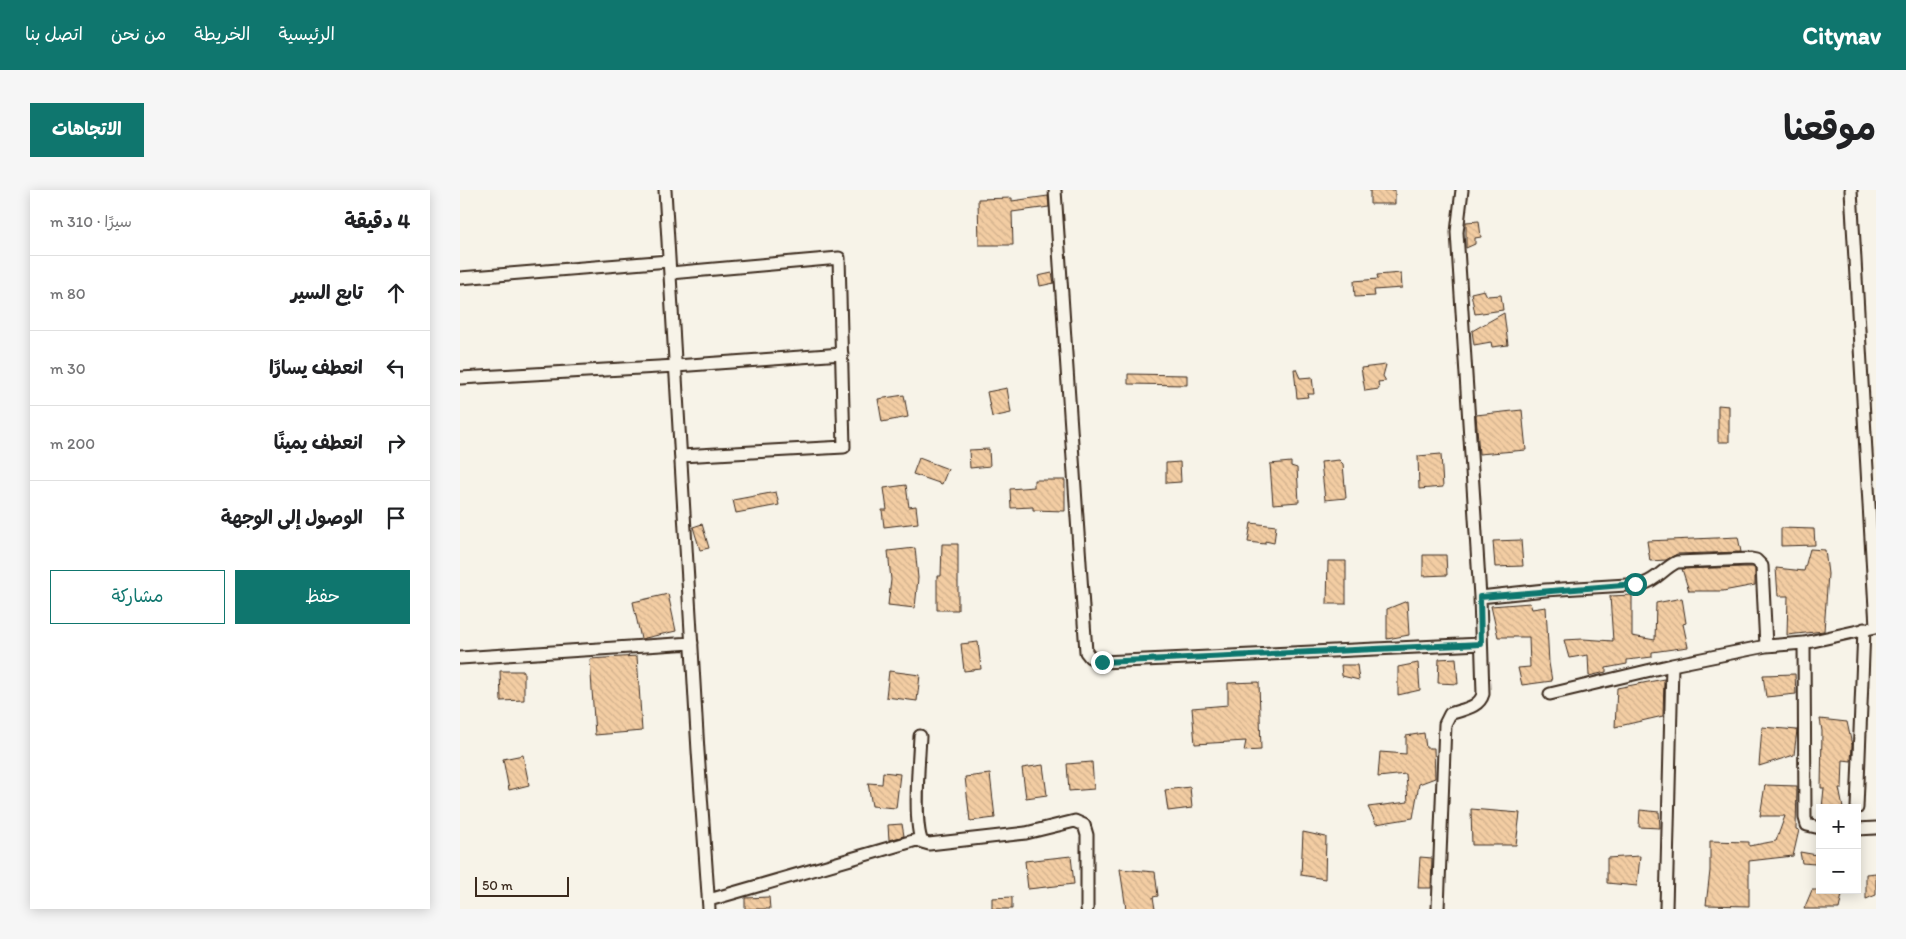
<!DOCTYPE html>
<html lang="ar">
<meta charset="utf-8">
<style>
body{margin:0;font-family:Itim,"Playpen Sans Arabic",sans-serif;background:#f6f6f6;color:#202124;direction:rtl}
.controls{position:absolute;right:15px;bottom:15px;display:grid;overflow:hidden;border-radius:0px;box-shadow:0 2px 12px #0003}
.controls button{width:45px;height:45px;display:grid;place-items:center;padding:0;border:0;border-bottom:1px solid #e0e0e0;background:#fff;color:#202124;font:25px sans-serif}
.scale{position:absolute;left:15px;bottom:12px;width:94px;box-sizing:border-box;padding-left:5px;border:2px solid #3b2a1e;border-top:0;font-size:14px;line-height:18px;white-space:nowrap;color:#3b2a1e;-webkit-text-stroke:4px #f7f3e8;paint-order:stroke}
.stop{position:absolute;width:15px;height:15px;margin:-11px;border:4px solid #0f766e;border-radius:50%;background:#fff}
.stop.end{background:#0f766e;border-color:#fff;box-shadow:0 1px 5px #0008}
.list{margin:0;padding:0;list-style:none}
h2{display:flex;justify-content:space-between;align-items:center;height:65px;margin:0;padding:0 20px;font-size:21px}
h2 small{font-size:16px;font-weight:400;color:#757577}
.list li{display:grid;grid-template-columns:32px 1fr auto;gap:15px;align-items:center;box-sizing:border-box;height:75px;padding:0 20px;border-top:1px solid #e0e0e0}
.list b{display:block;font-size:19px;white-space:nowrap}
.list em{font-size:16px;font-style:normal;color:#757577}
.actions{display:flex;gap:10px;padding:15px 20px}
.actions a{flex:1;padding:11px 0;border:1px solid #0f766e;border-radius:0px;text-align:center;font-size:18px;color:#0f766e}
.actions .main{background:#0f766e;color:#fff}
.icon{flex:none;width:28px;height:28px;fill:none;stroke:currentColor;stroke-width:2;stroke-linecap:round;stroke-linejoin:round}
.map{position:relative;flex:none;width:1416px;height:719px;overflow:hidden;direction:ltr;border-radius:0px}
header{display:flex;align-items:center;gap:30px;box-sizing:border-box;height:70px;padding:0 25px;background:#0f766e;color:#fff}
header strong{font-size:24px}
nav{display:flex;gap:28px;margin-inline-start:auto;font-size:18px}
.intro{display:flex;align-items:center;justify-content:space-between;box-sizing:border-box;height:120px;padding:0 30px}
h1{margin:0;font-size:35px}
.button{padding:12px 22px;border-radius:0px;background:#0f766e;color:#fff;font-size:18px;font-weight:700}
main{display:flex;gap:30px;padding:0 30px}
aside{flex:1;background:#fff;border-radius:0px;box-shadow:0 2px 12px #0003}
.map>svg:first-child{display:block}
.building{fill:url(#building-back-hatch);stroke:#3b2a1e}
.lines{fill:none;stroke-linecap:round;stroke-linejoin:round}
.street-casing{stroke:#3b2a1e;stroke-width:15}
.street{stroke:#f7f3e8;stroke-width:11}
.route{stroke:#0f766e;stroke-width:6}
</style>
<header>
<strong>Citynav</strong>
<nav><a>الرئيسية</a><a>الخريطة</a><a>من نحن</a><a>اتصل بنا</a></nav>
</header>
<div class="intro"><h1>موقعنا</h1><a class="button">الاتجاهات</a></div>
<main>
<div class="map">
<svg width="1416" height="719" viewBox="0 0 1416 719">
<defs>
<pattern id="building-back-hatch" width="6" height="6" patternUnits="userSpaceOnUse" patternTransform="scale(1.25)"><rect width="6" height="6" fill="#f3cda3"/><path d="M-1 5l2 2M0 0l6 6M5-1l2 2" fill="none" stroke="#d1b08c"/></pattern>
</defs>
<rect width="100%" height="100%" fill="#f7f3e8"/>
<filter id="ink" filterUnits="userSpaceOnUse"><feTurbulence type="fractalNoise" baseFrequency=".02" numOctaves="2"/><feDisplacementMap in="SourceGraphic" scale="10" xChannelSelector="R" yChannelSelector="G"/><feConvolveMatrix kernelMatrix="1 2 1 2 8 2 1 2 1" color-interpolation-filters="sRGB"/></filter>
<g filter="url(#ink)">
<path class="building" d="M 910,0 L 935,0 L 935,14 L 910,14 Z
M 588,6 L 589,17 L 552,22 L 553,55 L 519,55 L 518,9 L 552,8 L 552,11 Z
M 1019,31 L 1021,47 L 1015,48 L 1015,54 L 1006,58 L 1006,32 Z
M 592,83 L 594,93 L 580,96 L 578,86 Z
M 941,83 L 942,98 L 914,100 L 915,106 L 895,107 L 894,91 L 918,89 L 917,85 Z
M 1024,100 L 1027,106 L 1041,105 L 1043,120 L 1015,124 L 1011,103 Z
M 1044,123 L 1048,155 L 1032,157 L 1031,152 L 1014,155 L 1012,141 Z
M 926,175 L 923,186 L 926,191 L 918,192 L 919,199 L 905,201 L 901,178 Z
M 834,179 L 836,179 L 840,188 L 852,187 L 854,204 L 847,204 L 848,207 L 837,208 Z
M 668,184 L 727,185 L 727,195 L 668,194 Z
M 547,198 L 551,223 L 532,227 L 527,202 Z
M 444,205 L 448,227 L 422,232 L 418,209 Z
M 1258,215 L 1269,216 L 1269,252 L 1258,252 Z
M 1062,220 L 1066,260 L 1019,264 L 1016,225 Z
M 529,259 L 530,276 L 510,278 L 509,260 Z
M 981,264 L 983,297 L 959,299 L 958,266 Z
M 459,268 L 488,279 L 482,294 L 453,284 Z
M 879,270 L 883,274 L 886,308 L 865,310 L 861,272 Z
M 720,272 L 721,292 L 706,293 L 706,273 Z
M 831,272 L 831,276 L 837,278 L 839,312 L 813,314 L 810,274 Z
M 574,290 L 605,290 L 605,321 L 573,320 L 573,317 L 551,318 L 550,299 L 574,297 Z
M 446,295 L 449,317 L 456,316 L 458,333 L 424,337 L 422,320 L 427,320 L 424,298 Z
M 316,302 L 319,315 L 276,323 L 273,310 Z
M 791,333 L 816,336 L 814,353 L 805,351 L 805,354 L 788,352 Z
M 242,334 L 249,358 L 240,360 L 233,337 Z
M 1321,338 L 1354,339 L 1355,355 L 1321,356 Z
M 1278,347 L 1281,362 L 1217,364 L 1206,370 L 1190,371 L 1187,351 Z
M 1061,350 L 1063,376 L 1035,377 L 1033,351 Z
M 482,354 L 498,354 L 498,420 L 477,420 L 477,386 L 481,386 Z
M 455,358 L 458,388 L 455,418 L 428,415 L 431,390 L 428,361 Z
M 1350,359 L 1365,360 L 1368,384 L 1364,441 L 1327,445 L 1328,406 L 1318,406 L 1316,378 L 1344,381 Z
M 963,365 L 986,365 L 987,385 L 963,386 Z
M 868,371 L 886,371 L 886,414 L 867,414 Z
M 1285,377 L 1293,377 L 1295,379 L 1295,395 L 1263,401 L 1229,401 L 1222,379 Z
M 208,404 L 216,441 L 181,449 L 173,412 Z
M 1172,405 L 1172,446 L 1195,450 L 1196,413 L 1222,408 L 1226,433 L 1223,434 L 1228,457 L 1192,462 L 1192,467 L 1167,470 L 1167,474 L 1146,478 L 1146,482 L 1129,486 L 1128,465 L 1109,468 L 1104,450 L 1123,449 L 1153,451 L 1150,406 Z
M 947,411 L 949,445 L 927,449 L 927,419 Z
M 1070,413 L 1072,419 L 1086,417 L 1089,473 L 1092,491 L 1062,495 L 1058,478 L 1070,477 L 1069,447 L 1038,447 L 1031,416 Z
M 518,452 L 521,479 L 504,481 L 501,454 Z
M 177,466 L 182,541 L 135,545 L 130,469 Z
M 996,468 L 998,494 L 978,493 L 979,469 Z
M 958,473 L 960,500 L 938,505 L 938,477 Z
M 881,475 L 897,475 L 899,490 L 882,486 Z
M 40,481 L 64,481 L 64,510 L 41,511 Z
M 429,481 L 460,485 L 457,511 L 426,507 Z
M 1335,484 L 1336,504 L 1306,507 L 1303,485 Z
M 1204,489 L 1203,526 L 1155,537 L 1157,498 Z
M 799,492 L 801,560 L 784,561 L 786,551 L 735,554 L 732,518 L 768,515 L 768,493 Z
M 1360,529 L 1387,532 L 1392,555 L 1391,571 L 1383,570 L 1382,598 L 1379,598 L 1383,618 L 1362,618 L 1364,598 L 1361,598 L 1362,541 Z
M 1302,537 L 1337,540 L 1334,565 L 1299,576 Z
M 964,543 L 966,558 L 974,558 L 975,588 L 959,594 L 953,628 L 916,634 L 908,617 L 948,612 L 946,584 L 918,587 L 920,562 L 946,564 L 946,546 Z
M 63,565 L 69,595 L 49,600 L 43,569 Z
M 632,572 L 634,599 L 609,601 L 607,574 Z
M 583,575 L 587,605 L 566,608 L 562,578 Z
M 423,582 L 440,584 L 436,618 L 412,616 L 408,593 L 422,594 Z
M 530,584 L 535,628 L 510,631 L 505,587 Z
M 1305,595 L 1337,596 L 1336,639 L 1339,640 L 1333,666 L 1289,671 L 1289,716 L 1246,715 L 1250,681 L 1250,651 L 1289,652 L 1289,656 L 1316,651 L 1325,626 L 1300,626 Z
M 730,597 L 732,618 L 708,621 L 705,600 Z
M 1011,619 L 1060,623 L 1056,655 L 1012,655 Z
M 1180,620 L 1199,622 L 1200,638 L 1179,637 Z
M 442,634 L 444,646 L 429,650 L 428,635 Z
M 843,642 L 866,647 L 865,689 L 841,685 Z
M 1340,662 L 1357,665 L 1355,674 L 1342,673 Z
M 611,666 L 614,694 L 568,699 L 565,671 Z
M 1180,666 L 1177,696 L 1147,693 L 1147,668 Z
M 960,667 L 972,668 L 971,698 L 958,698 Z
M 660,679 L 695,682 L 698,706 L 693,707 L 695,719 L 666,719 Z
M 1416,683 L 1416,705 L 1406,709 L 1406,684 Z
M 1352,700 L 1383,700 L 1379,719 L 1344,719 Z
M 309,707 L 310,719 L 285,719 L 285,708 Z
M 552,707 L 552,719 L 532,719 L 532,708 Z"/>
<g class="lines">
<g class="street-casing">
<path id="street" d="M 205,0 L 238,561 L 249,719
M 595,0 L 626,462 L 630,467 L 642,472 L 1021,454
M 1391,0 L 1416,436
M 210,83 L 379,68 L 384,257 L 221,266
M 0,88 L 209,71
M 0,188 L 216,176 L 382,164
M 1020,407 L 1085,400 L 1183,394 C 1197,390 1204,378 1217,372 L 1291,369 L 1296,370 L 1302,376 L 1306,456
M 1344,453 L 1345,628 L 1347,635 L 1360,638
M 0,468 L 232,453
M 1090,504 L 1212,475 L 1306,456 L 1344,453 L 1416,437
M 460,546 C 459,569 453,633 462,652 L 469,654 L 566,643 L 615,631 L 624,635 L 627,645 L 627,719
M 1397,618 L 1404,439
M 1397,639 L 1416,638
M 249,710 L 460,649
M 978,719 L 985,534 L 990,524 C 1003,519 1019,518 1023,504 L 1020,407 L 997,42 L 1002,0
M 1206,719 L 1212,475"/>
</g>
<use href="#street" class="street"/>
</g>
</g>
<g class="lines" filter="url(#ink)">
<path class="route" d="M 642,472 L 1021,454 L 1020,407 L 1175,394"/>
</g>
</svg>
<div class="controls">
<button>+</button>
<button>−</button>
</div>
<div class="scale">50 m</div>
<div class="stop" style="left:1175px;top:394px"></div>
<div class="stop end" style="left:642px;top:472px"></div>
</div>
<aside>
<h2>4 دقيقة<small>سيرًا · 310 m</small></h2>
<ul class="list">
<li><svg class="icon" aria-label="ahead" viewBox="0 0 24 24"><path d="M12 20V5M6 11l6-6 6 6"/></svg><div><b>تابع السير</b></div><em>80 m</em></li>
<li><svg class="icon" aria-label="left" viewBox="0 0 24 24"><path d="M17 20v-9H6M10 6l-5 5 5 5"/></svg><div><b>انعطف يسارًا</b></div><em>30 m</em></li>
<li><svg class="icon" aria-label="right" viewBox="0 0 24 24"><path d="M7 20v-9h11M14 6l5 5-5 5"/></svg><div><b>انعطف يمينًا</b></div><em>200 m</em></li>
<li><svg class="icon" aria-label="arrive" viewBox="0 0 24 24"><path d="M6 21V4h12l-3 4 3 4H6"/></svg><div><b>الوصول إلى الوجهة</b></div></li>
</ul>
<div class="actions"><a class="main">حفظ</a><a>مشاركة</a></div>
</aside>
</main>
